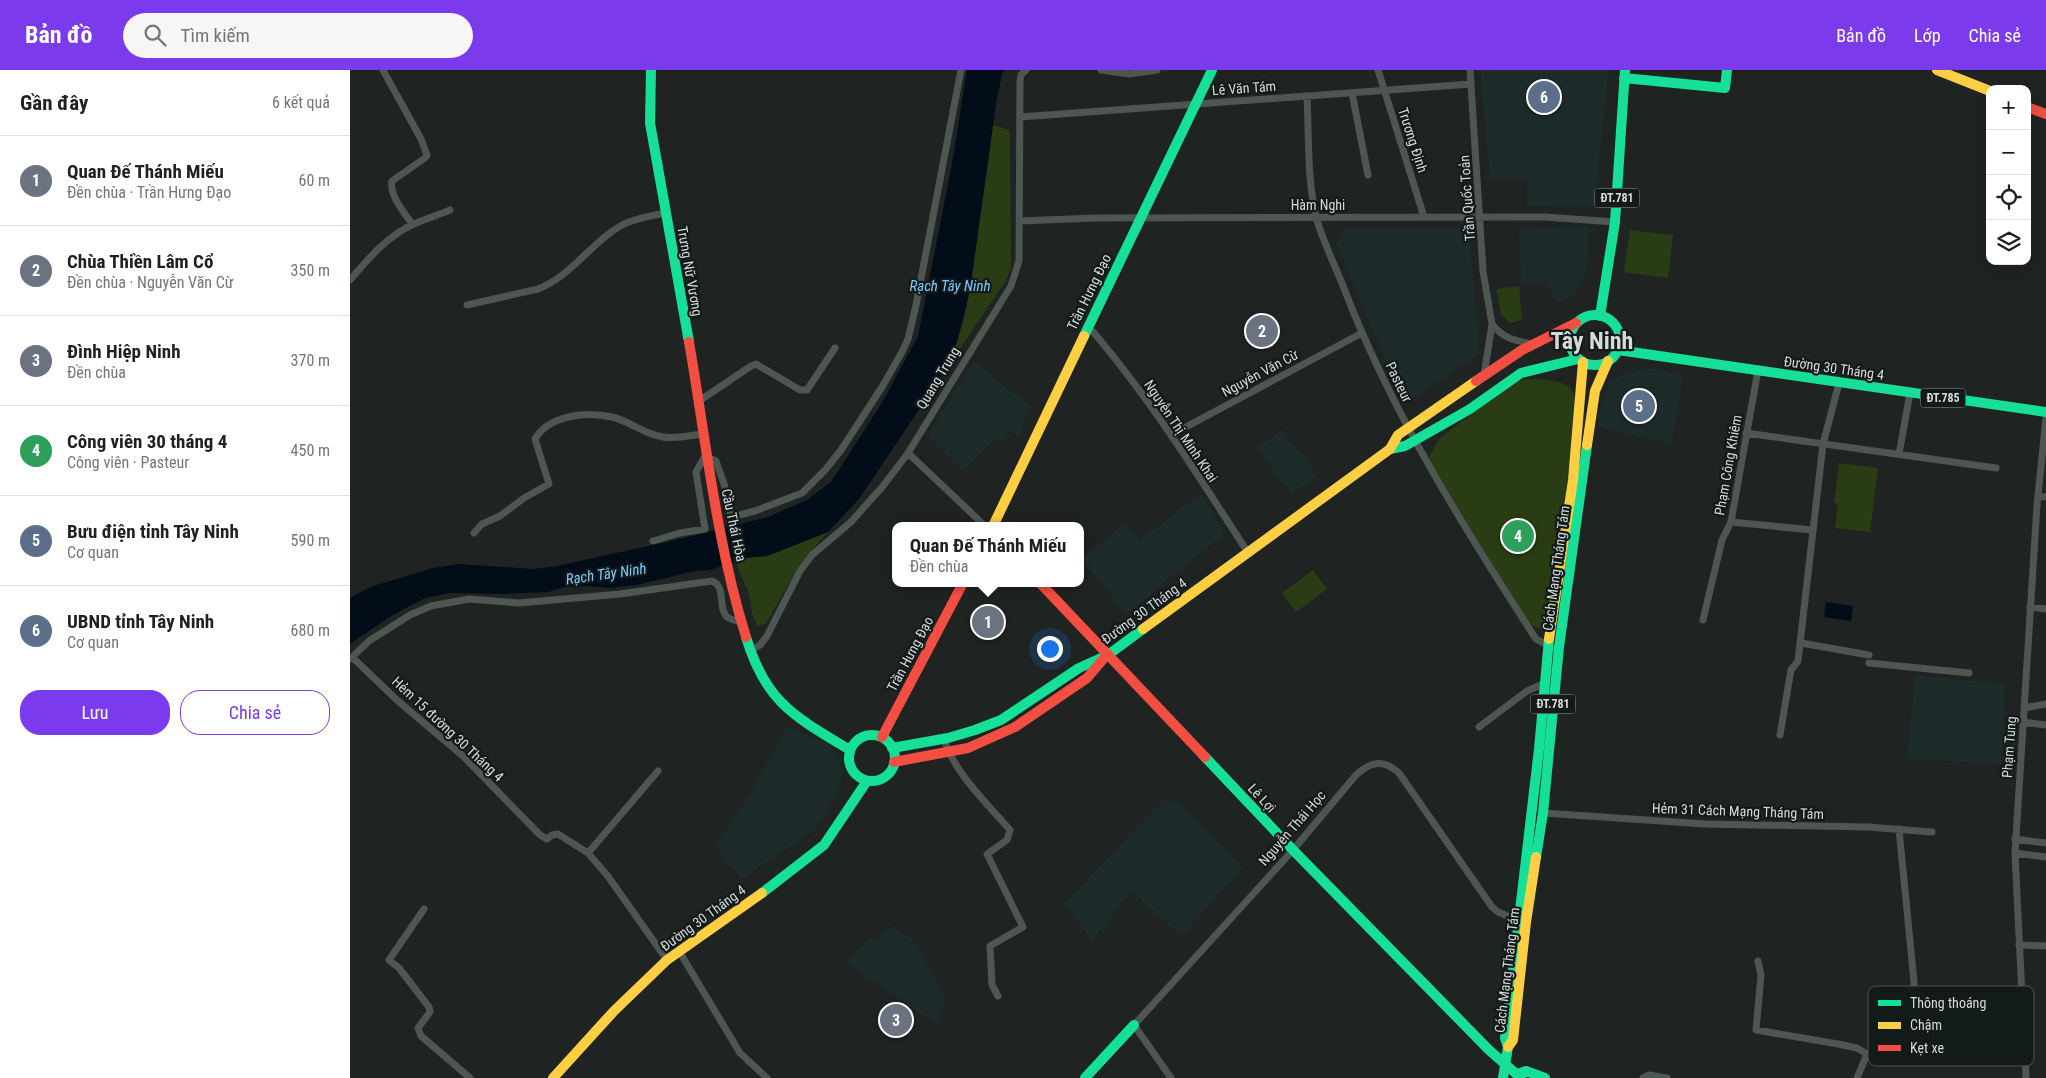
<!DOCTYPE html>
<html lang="vi">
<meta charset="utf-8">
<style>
body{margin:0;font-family:"Roboto Condensed",sans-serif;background:#f6f6f6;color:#202124}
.controls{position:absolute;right:15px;top:15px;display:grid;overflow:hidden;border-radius:10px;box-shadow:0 5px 20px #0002}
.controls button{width:45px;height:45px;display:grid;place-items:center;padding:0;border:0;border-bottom:1px solid #e0e0e0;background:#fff;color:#202124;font:25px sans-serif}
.you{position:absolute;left:699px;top:578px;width:18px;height:18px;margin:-12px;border:4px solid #fff;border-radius:50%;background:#1a73e8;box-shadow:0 0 0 8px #1a73e833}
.badge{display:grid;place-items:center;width:32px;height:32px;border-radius:50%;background:#7c3aed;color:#fff;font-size:16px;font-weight:700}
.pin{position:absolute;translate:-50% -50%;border:2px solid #fff;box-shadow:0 1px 5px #0006}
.popup{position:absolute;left:542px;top:452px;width:192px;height:65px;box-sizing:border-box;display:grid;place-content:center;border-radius:10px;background:#fff;filter:drop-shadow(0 1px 4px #0005);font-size:16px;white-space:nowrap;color:#757577}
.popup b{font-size:19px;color:#202124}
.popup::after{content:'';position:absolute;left:50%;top:100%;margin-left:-10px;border:10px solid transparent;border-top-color:#fff}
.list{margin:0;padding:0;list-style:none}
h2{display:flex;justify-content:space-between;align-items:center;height:65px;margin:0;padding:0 20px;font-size:21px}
h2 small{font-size:16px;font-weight:400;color:#757577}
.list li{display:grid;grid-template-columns:32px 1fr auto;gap:15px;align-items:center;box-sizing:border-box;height:90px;padding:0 20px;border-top:1px solid #e0e0e0}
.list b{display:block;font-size:19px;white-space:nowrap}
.list p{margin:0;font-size:16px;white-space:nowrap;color:#757577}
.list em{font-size:16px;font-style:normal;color:#757577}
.actions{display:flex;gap:10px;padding:15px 20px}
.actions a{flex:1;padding:11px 0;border:1px solid #7c3aed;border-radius:20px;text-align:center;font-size:18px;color:#7c3aed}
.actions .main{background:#7c3aed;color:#fff}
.icon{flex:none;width:28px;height:28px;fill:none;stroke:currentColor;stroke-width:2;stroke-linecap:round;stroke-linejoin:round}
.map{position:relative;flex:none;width:1696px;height:1008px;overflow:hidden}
header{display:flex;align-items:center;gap:30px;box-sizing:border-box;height:70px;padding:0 25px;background:#7c3aed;color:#fff}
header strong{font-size:24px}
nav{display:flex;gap:28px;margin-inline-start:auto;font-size:18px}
.search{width:350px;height:45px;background:#f6f6f6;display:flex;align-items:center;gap:12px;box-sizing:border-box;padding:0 18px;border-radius:28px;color:#757577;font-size:19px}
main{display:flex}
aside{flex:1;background:#fff}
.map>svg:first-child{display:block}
.built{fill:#1d2c2a}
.green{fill:#2a3c14}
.water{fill:#030d1a}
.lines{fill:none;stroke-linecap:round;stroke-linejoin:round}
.street{stroke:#4d5651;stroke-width:7}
.fast{stroke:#16e098;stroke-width:10}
.slow{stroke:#ffcf43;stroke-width:10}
.jam{stroke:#f24e42;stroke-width:10}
.labels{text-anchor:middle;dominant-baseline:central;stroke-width:4.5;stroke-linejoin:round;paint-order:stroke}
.shield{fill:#131b1a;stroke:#9ba1a0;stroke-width:1}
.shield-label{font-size:12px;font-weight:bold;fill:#d5dbda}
.street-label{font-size:14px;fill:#d5dbda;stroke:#131b1a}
.water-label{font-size:15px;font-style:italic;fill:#7fc8fe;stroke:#131b1a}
.town-label{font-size:24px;font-weight:bold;fill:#d5dbda;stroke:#131b1a}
.key{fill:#131b1a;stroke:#4d5554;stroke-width:1}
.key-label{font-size:14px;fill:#d5dbda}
</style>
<header>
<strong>Bản đồ</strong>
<div class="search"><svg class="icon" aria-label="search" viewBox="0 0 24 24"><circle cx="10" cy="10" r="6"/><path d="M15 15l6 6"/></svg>Tìm kiếm</div>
<nav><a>Bản đồ</a><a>Lớp</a><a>Chia sẻ</a></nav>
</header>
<main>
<aside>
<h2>Gần đây<small>6 kết quả</small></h2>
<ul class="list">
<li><span class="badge" style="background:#6b7280">1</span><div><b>Quan Đế Thánh Miếu</b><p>Đền chùa · Trần Hưng Đạo</p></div><em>60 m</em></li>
<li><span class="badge" style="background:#6b7280">2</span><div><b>Chùa Thiền Lâm Cổ</b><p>Đền chùa · Nguyễn Văn Cừ</p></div><em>350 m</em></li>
<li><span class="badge" style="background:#6b7280">3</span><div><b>Đình Hiệp Ninh</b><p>Đền chùa</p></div><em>370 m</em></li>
<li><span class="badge" style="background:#2e9e5b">4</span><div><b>Công viên 30 tháng 4</b><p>Công viên · Pasteur</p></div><em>450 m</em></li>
<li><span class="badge" style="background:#5c6f8a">5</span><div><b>Bưu điện tỉnh Tây Ninh</b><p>Cơ quan</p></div><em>590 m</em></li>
<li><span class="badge" style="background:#5c6f8a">6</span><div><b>UBND tỉnh Tây Ninh</b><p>Cơ quan</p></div><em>680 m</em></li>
</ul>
<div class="actions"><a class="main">Lưu</a><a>Chia sẻ</a></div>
</aside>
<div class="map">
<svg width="1696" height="1008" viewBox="0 0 1696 1008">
<rect width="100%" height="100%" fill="#1f2322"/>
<path class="built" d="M 1130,0 L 1259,0 L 1244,137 L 1177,136 L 1177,110 L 1140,108 Z
M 1239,156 L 1237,200 L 1228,220 L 1223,225 L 1209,233 L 1193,211 L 1171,215 L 1169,159 Z
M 994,158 L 1108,158 L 1120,171 L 1129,277 L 1126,286 L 1060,331 L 1050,324 L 986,174 Z
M 624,291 L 651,314 L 680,335 L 669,367 L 659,361 L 653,372 L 646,368 L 613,402 L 578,366 Z
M 1292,299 L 1305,299 L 1333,305 L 1322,374 L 1249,357 L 1248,342 L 1258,316 L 1270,306 Z
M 932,359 L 967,405 L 942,424 L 907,378 Z
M 851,423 L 873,460 L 870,469 L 820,507 L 777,544 L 731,490 L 774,453 L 790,470 Z
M 1565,605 L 1655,614 L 1651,694 L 1557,689 Z
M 438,656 L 481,676 L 484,680 L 493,700 L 490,715 L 474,748 L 463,761 L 392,809 L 365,776 L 402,720 Z
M 814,729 L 827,733 L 893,798 L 831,867 L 783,821 L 742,870 L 713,834 Z
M 543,855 L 564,871 L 597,929 L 586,954 L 497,893 L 522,866 L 527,870 Z"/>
<path class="green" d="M 643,55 L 660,60 L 661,198 L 655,212 L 590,308 L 607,272 L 613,254 L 620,220 Z
M 1280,160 L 1323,165 L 1318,208 L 1274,202 Z
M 1169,216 L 1172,250 L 1160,253 L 1151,244 L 1146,219 Z
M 1186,309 C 1209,311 1226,311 1226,339 L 1201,542 L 1196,557 C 1186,562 1181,554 1174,547 L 1079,390 L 1081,383 L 1090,368 L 1167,310 Z
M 1489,393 L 1528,398 L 1520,462 L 1485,458 L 1488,433 L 1484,433 Z
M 478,462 C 449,493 436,518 416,554 L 408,556 C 400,547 402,532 398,521 C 393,511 389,502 386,491 L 395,488 L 417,486 Z
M 963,500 L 977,519 L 946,542 L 932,523 Z"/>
<path class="water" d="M 617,0 L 655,0 L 652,4 L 646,34 L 620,220 L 607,272 L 590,308 L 509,429 L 478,462 L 417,486 L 395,488 L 360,500 L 345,501 L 287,515 L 258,518 L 239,516 L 215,517 L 198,522 L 154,524 L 100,523 L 75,528 L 41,546 L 0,574 L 0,528 L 20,517 L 83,498 L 110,494 L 184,499 L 207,496 L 330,469 L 418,447 L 457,430 L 481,412 L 533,331 L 568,266 L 602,94 Z
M 1476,532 L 1503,536 L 1501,551 L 1474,547 Z"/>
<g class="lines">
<path class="street" d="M 33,0 L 71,69 L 77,85 L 75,88 L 42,111 C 39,126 55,143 62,154
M 751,0 L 779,4 L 807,0
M 1028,0 L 1074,147
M 1120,0 L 1133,201 L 1142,254 L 1134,305
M 1002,23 L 1018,105
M 957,26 C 959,66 957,108 966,147 C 973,172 986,197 995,221 C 1043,345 1114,458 1186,569 L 1198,575
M 670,47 L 1121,14
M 670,151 L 745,148 L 1195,147 L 1265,152
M 0,210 C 18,189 38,165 64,154 C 75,149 88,145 100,140
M 117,235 L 188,219 C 222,206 242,171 274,154 C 287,148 301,146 315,143
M 1142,254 C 1152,268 1166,271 1182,274
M 738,256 C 799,326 848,406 899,484
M 349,331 L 401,296 L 406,294 L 450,320 L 457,320 L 485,278
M 1396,363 L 1646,398
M 821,365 L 1012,263
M 558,383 L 635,456
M 1549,384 L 1560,323
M 1688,426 L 1696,427
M 1381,452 L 1462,460
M 124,463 L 132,454 L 150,446 L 174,428 L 199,414 L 185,369 C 199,345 237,341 262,347 C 280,351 293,364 313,367 C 326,369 339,366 352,364
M 303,471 L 330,463 L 355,459 L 346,402 L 355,386 L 366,391 L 375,417 L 381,447 L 405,441 L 452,423 L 476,399 L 491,380 L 532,317 L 552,282 L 558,269 L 566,235 L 611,0
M 1680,537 L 1696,539
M 1353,550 L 1372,470 L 1381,452 L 1408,300
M 1451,573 L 1519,585
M 400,581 L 410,575 L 417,566 L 450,501 L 462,485 L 501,452 L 533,416 L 558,383 L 661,216 L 669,191 L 670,11 L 671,5 L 676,0
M 2,587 L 48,631 L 113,686 L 190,765 L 197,769 L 202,765 L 208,764 L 238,783 L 257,805 L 317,890
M 0,589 L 19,571 L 60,545 L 81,536 L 119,529 L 169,533 L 270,524 L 362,511 C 377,517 367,537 377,547 C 381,550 387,551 392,552
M 1519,593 L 1619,603
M 1674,638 L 1696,634
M 1673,652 L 1696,655
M 1129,657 L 1177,621 L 1195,613
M 1430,665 L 1441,600 L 1448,591 L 1473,374 L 1489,313
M 594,669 C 605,704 636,732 660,760 L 657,770 L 637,784 L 673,857 L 640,876 L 642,915 L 648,926
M 1193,743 L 1355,754 L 1518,757 L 1582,762
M 1665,769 L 1696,773
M 238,783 L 308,701
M 1665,783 L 1696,787
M 74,839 L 39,890 L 49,898 L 79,937 L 80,942 L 68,958 L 71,966 L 120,1008
M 1669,875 L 1696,876
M 329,881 L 390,983 L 417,1008
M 1408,891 L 1411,905 L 1406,960 L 1488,974 L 1507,978 L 1517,984 L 1554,990 L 1558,989 L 1562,984 L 1564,912 L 1549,759
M 821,1008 L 784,955 L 943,780 L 1006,705 C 1021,691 1034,689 1049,703 L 1142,837 L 1148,842 L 1169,851
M 1293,1008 L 1299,1005 L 1317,1008
M 1507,1008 L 1517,984
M 1676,1008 L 1665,783 L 1687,435 L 1696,348"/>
<path class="fast" d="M 301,0 L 300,53 L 339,272
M 1274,8 L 1375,18 L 1377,0
M1220 270a25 25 0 1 1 50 0a25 25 0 1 1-50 0Z
M 1250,246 L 1265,152 L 1275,0
M 734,266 L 862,0
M 1268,280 L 1696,342
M 1040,379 L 1055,376 L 1120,339 L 1171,303 L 1228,289
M 396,567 C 416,633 444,646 500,680
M499 688a23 23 0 1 1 46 0a23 23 0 1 1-46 0Z
M 542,678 L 598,668 L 625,660 L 651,650 L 729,598 L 758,585 L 793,559
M 855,687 L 943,780 L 1139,980 L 1171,1008
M 1186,787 L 1193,743 L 1209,577 L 1237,375
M 412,823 L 474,775 L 517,711
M 1168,1004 L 1176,1001 L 1195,1008
M 735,1008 L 784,955
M 1153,1008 L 1158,977 L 1155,968 L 1189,679 L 1199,569"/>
<path class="slow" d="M 1587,0 L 1640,21
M 1237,375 L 1245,321 L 1258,291
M 643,456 L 734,266
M 793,559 L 1040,379 L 1048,365 L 1126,311
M 1199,569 L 1223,410 L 1233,292
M 1158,977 L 1163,970 L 1176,852 L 1186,787
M 203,1008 L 264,941 L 317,890 L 412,823"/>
<path class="jam" d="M 1677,37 L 1696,44
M 339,272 C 356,370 366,471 396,567
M 1126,311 L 1172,280 L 1226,253
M 690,513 L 855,687
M 532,667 L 613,513
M 544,692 L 618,678 L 665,657 L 737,608 L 755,587"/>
</g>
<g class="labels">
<g class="shield">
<rect x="1244.5" y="118.5" width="45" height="19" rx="4"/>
<rect x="1570.5" y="318.5" width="45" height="19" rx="4"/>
<rect x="1180.5" y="624.5" width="45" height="19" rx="4"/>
</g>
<g class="shield-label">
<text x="1267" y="128">ĐT.781</text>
<text x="1593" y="328">ĐT.785</text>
<text x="1203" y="634">ĐT.781</text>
</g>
<g class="street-label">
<text transform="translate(894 18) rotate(-4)">Lê Văn Tám</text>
<text transform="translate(1063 70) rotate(72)">Trương Định</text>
<text transform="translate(1117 128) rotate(-94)">Trần Quốc Toản</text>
<text x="968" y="135">Hàm Nghi</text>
<text transform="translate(340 201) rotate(80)">Trưng Nữ Vương</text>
<text transform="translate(739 222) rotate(-64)">Trần Hưng Đạo</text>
<text transform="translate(1484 298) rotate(8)">Đường 30 Tháng 4</text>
<text transform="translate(910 303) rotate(-28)">Nguyễn Văn Cừ</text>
<text transform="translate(588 308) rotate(-59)">Quang Trung</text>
<text transform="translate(1049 312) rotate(64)">Pasteur</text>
<text transform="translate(831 361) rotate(56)">Nguyễn Thị Minh Khai</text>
<text transform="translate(1378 395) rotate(-80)">Phạm Công Khiêm</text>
<text transform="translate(384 455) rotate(78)">Cầu Thái Hòa</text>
<text transform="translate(1206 498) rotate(-82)">Cách Mạng Tháng Tám</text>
<text transform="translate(794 541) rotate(-36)">Đường 30 Tháng 4</text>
<text transform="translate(560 584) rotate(-62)">Trần Hưng Đạo</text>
<text transform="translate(98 659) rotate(43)">Hẻm 15 đường 30 Tháng 4</text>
<text transform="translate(1659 677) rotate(-86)">Phạm Tung</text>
<text transform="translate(912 728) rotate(47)">Lê Lợi</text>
<text transform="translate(1388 741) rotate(2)">Hẻm 31 Cách Mạng Tháng Tám</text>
<text transform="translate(942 758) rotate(-49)">Nguyễn Thái Học</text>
<text transform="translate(353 848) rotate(-36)">Đường 30 Tháng 4</text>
<text transform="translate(1157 900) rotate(-83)">Cách Mạng Tháng Tám</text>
</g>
<g class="water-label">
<text x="600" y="216">Rạch Tây Ninh</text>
<text transform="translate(256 504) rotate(-8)">Rạch Tây Ninh</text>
</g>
<g class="town-label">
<text x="1242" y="271">Tây Ninh</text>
</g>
</g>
<rect x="1518" y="916" width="166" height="80" rx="8" class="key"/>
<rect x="1528" y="930" width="23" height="6" fill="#16e098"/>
<rect x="1528" y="952" width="23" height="7" fill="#ffcf43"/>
<rect x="1528" y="975" width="23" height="6" fill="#f24e42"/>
<g class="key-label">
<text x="1560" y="938">Thông thoáng</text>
<text x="1560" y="960">Chậm</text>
<text x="1560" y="983">Kẹt xe</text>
</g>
</svg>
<div class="controls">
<button>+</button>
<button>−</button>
<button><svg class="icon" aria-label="locate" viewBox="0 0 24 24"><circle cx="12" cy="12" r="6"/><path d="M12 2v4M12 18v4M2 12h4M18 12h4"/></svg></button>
<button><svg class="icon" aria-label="layers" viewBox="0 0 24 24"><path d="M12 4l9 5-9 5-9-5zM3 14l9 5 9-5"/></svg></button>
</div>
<div class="you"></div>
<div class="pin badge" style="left:638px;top:552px;background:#6b7280">1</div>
<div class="popup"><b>Quan Đế Thánh Miếu</b>Đền chùa</div>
<div class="pin badge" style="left:912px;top:261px;background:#6b7280">2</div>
<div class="pin badge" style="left:546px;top:950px;background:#6b7280">3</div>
<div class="pin badge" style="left:1168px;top:466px;background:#2e9e5b">4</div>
<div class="pin badge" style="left:1289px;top:336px;background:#5c6f8a">5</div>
<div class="pin badge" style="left:1194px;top:27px;background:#5c6f8a">6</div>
</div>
</main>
